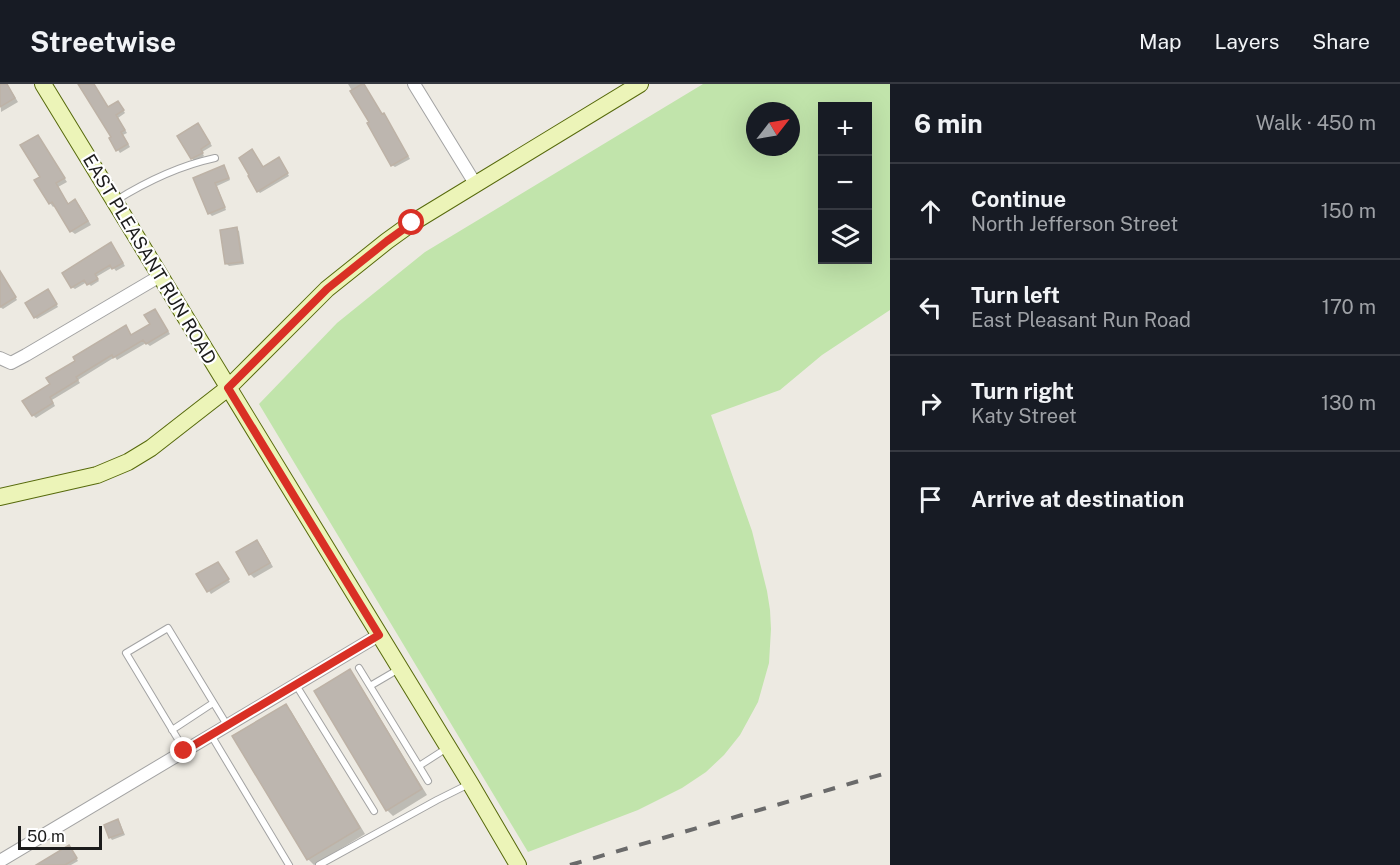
<!DOCTYPE html>
<meta charset="utf-8">
<style>
body{margin:0;font-family:"Public Sans",sans-serif;background:#242831;color:#f1f3f6}
.controls{position:absolute;right:18px;top:18px;display:grid;overflow:hidden;border-radius:0px;box-shadow:0 6px 24px #0002}
.controls button{width:54px;height:54px;display:grid;place-items:center;padding:0;border:0;border-bottom:2px solid #363941;background:#171b24;color:#f1f3f6;font:30px sans-serif}
.compass{position:absolute;left:746px;top:18px;width:54px;height:54px;border-radius:50%;background:#171b24;box-shadow:0 6px 24px #0002;rotate:59deg}
.scale{position:absolute;left:18px;bottom:15px;width:84px;box-sizing:border-box;padding-left:6px;border:3px solid #1c1c1c;border-top:0;font-size:16px;line-height:21px;white-space:nowrap;color:#1c1c1c;-webkit-text-stroke:4px #fff;paint-order:stroke}
.stop{position:absolute;width:18px;height:18px;margin:-14px;border:4px solid #d93025;border-radius:50%;background:#fff}
.stop.end{background:#d93025;border-color:#fff;box-shadow:0 2px 6px #0008}
.list{margin:0;padding:0;list-style:none}
h2{display:flex;justify-content:space-between;align-items:center;height:78px;margin:0;padding:0 24px;font-size:26px}
h2 small{font-size:20px;font-weight:400;color:#9ea1a6}
.list li{display:grid;grid-template-columns:39px 1fr auto;gap:18px;align-items:center;box-sizing:border-box;height:96px;padding:0 24px;border-top:2px solid #363941}
.list b{display:block;font-size:22px;white-space:nowrap}
.list p{margin:0;font-size:20px;white-space:nowrap;color:#9ea1a6}
.list em{font-size:20px;font-style:normal;color:#9ea1a6}
.icon{flex:none;width:33px;height:33px;fill:none;stroke:currentColor;stroke-width:2;stroke-linecap:round;stroke-linejoin:round}
.map{position:relative;flex:none;width:890px;height:781px;overflow:hidden}
header{display:flex;align-items:center;gap:36px;box-sizing:border-box;height:84px;padding:0 30px;background:#171b24;border-bottom:2px solid #363941}
header strong{font-size:28px}
nav{display:flex;gap:33px;margin-inline-start:auto;font-size:21px}
main{display:flex}
aside{flex:1;background:#171b24}
.map>svg:first-child{display:block}
.grass{fill:#c1e4ab;fill-rule:evenodd}
.shadow{fill:#0003}
.building{fill:#bdb6af;stroke:#bdb2a6;stroke-width:1.5}
.lines{fill:none;stroke-linecap:round;stroke-linejoin:round}
.lane-casing{stroke:#a3a3a3;stroke-width:8}
.street-casing{stroke:#a3a3a3;stroke-width:14}
.secondary-casing{stroke:#576a0c;stroke-width:18}
.lane{stroke:#fff;stroke-width:6}
.street{stroke:#fff;stroke-width:12}
.secondary{stroke:#ecf4b8;stroke-width:16}
.rail{stroke:#6a6a6a;stroke-width:4;stroke-dasharray:12 12;stroke-linecap:butt}
.route{stroke:#d93025;stroke-width:8}
.labels{text-anchor:middle;dominant-baseline:central;stroke-width:4.5;stroke-linejoin:round;paint-order:stroke}
.street-label{font-size:18px;fill:#1c1c1c;stroke:#fff}
</style>
<header>
<strong>Streetwise</strong>
<nav><a>Map</a><a>Layers</a><a>Share</a></nav>
</header>
<main>
<div class="map">
<svg width="890" height="781" viewBox="0 0 890 781">
<rect width="100%" height="100%" fill="#edeae2"/>
<path class="grass" d="M 703,0 L 890,0 L 890,226 L 822,271 L 780,306 L 711,331 L 752,447 L 767,507 L 770,526 L 771,545 L 769,579 L 758,618 L 740,651 L 724,671 L 706,688 L 682,704 L 638,726 L 528,768 L 259,320 L 337,239 L 425,168 ZM 822,22 L 868,22 L 868,176 L 822,176 ZM 755,27 L 791,27 L 791,63 L 755,63 Z"/>
<path class="shadow" d="M 0,0 L 7,0 L 18,18 L 1,28 Z
M 80,0 L 93,0 L 108,24 L 120,21 L 125,29 L 118,34 L 127,49 L 123,51 L 130,63 L 120,69 L 118,66 L 111,55 L 113,53 Z
M 348,0 L 363,0 L 383,32 L 386,34 L 410,75 L 395,83 L 392,81 L 371,38 Z
M 201,44 L 212,62 L 202,68 L 204,72 L 194,77 L 192,74 Z
M 41,57 L 67,98 L 58,103 L 69,121 L 75,117 L 79,121 L 91,141 L 75,150 L 71,147 L 56,121 L 53,123 L 50,119 L 42,94 Z
M 281,78 L 289,92 L 260,109 L 258,107 L 263,84 Z
M 224,83 L 226,86 L 230,96 L 217,102 L 226,126 L 212,132 L 209,129 L 195,94 Z
M 236,145 L 239,147 L 244,180 L 229,182 L 227,180 Z
M 113,162 L 125,182 L 116,187 L 113,183 L 96,193 L 99,197 L 91,202 L 87,198 L 75,205 L 72,203 Z
M 0,192 L 4,194 L 17,216 L 3,225 L 0,223 Z
M 51,210 L 58,223 L 37,235 L 35,233 Z
M 157,230 L 170,250 L 150,262 L 146,259 L 117,276 L 115,273 L 78,296 L 80,299 L 52,316 L 55,322 L 36,334 L 33,331 L 52,301 L 128,246 L 132,252 L 152,240 Z
M 257,458 L 261,462 L 273,483 L 254,494 L 250,490 Z
M 220,482 L 230,498 L 211,510 L 198,491 Z
M 350,587 L 355,593 L 427,711 L 393,732 L 387,726 Z
M 285,622 L 291,627 L 365,750 L 314,781 L 308,775 Z
M 118,737 L 120,739 L 125,751 L 112,756 L 110,753 Z
M 71,765 L 78,777 L 71,781 L 40,781 Z"/>
<path class="building" d="M 0,0 L 7,0 L 15,14 L 0,23 Z
M 78,0 L 94,0 L 108,23 L 118,17 L 124,26 L 116,31 L 125,46 L 121,48 L 128,60 L 116,67 L 109,54 L 111,53 Z
M 362,0 L 364,0 L 382,30 L 384,29 L 408,72 L 391,82 L 367,39 L 369,38 L 350,7 Z
M 198,39 L 210,59 L 201,65 L 203,69 L 191,75 L 177,52 Z
M 38,51 L 65,94 L 56,99 L 68,120 L 75,115 L 88,137 L 70,148 L 52,118 L 49,120 L 34,96 L 40,93 L 20,61 Z
M 252,65 L 263,83 L 279,73 L 288,89 L 257,108 L 248,92 L 249,91 L 239,74 Z
M 224,81 L 229,94 L 215,99 L 225,123 L 208,130 L 193,94 Z
M 237,143 L 242,178 L 225,180 L 220,146 Z
M 111,158 L 123,179 L 112,185 L 110,181 L 95,190 L 98,195 L 87,201 L 84,196 L 71,204 L 62,189 Z
M 0,187 L 16,213 L 0,223 Z
M 48,205 L 57,220 L 34,234 L 25,219 Z
M 155,225 L 168,247 L 146,260 L 143,256 L 113,274 L 112,271 L 76,293 L 78,296 L 50,313 L 53,319 L 32,332 L 22,317 L 50,300 L 46,294 L 75,277 L 73,273 L 126,241 L 131,251 L 150,240 L 144,231 Z
M 257,456 L 270,479 L 249,491 L 236,468 Z
M 218,478 L 229,495 L 207,508 L 196,490 Z
M 350,585 L 422,705 L 386,727 L 314,607 Z
M 286,620 L 360,744 L 307,776 L 232,652 Z
M 118,735 L 123,749 L 109,754 L 104,741 Z
M 69,761 L 77,774 L 65,781 L 36,781 Z"/>
<g class="lines">
<g class="lane-casing">
<path id="lane" d="M 115,117 C 147,97 178,82 215,74
M 359,584 L 370,602
M 399,585 L 370,602 L 419,682 L 447,664
M 296,601 L 374,727
M 172,646 L 213,619
M 211,651 L 289,781
M 185,667 L 126,569 L 168,544 L 227,641
M 419,682 L 428,697
M 319,781 L 437,716 L 469,700"/>
</g>
<g class="street-casing">
<path id="street" d="M 414,0 L 476,101
M 0,274 L 11,279 L 26,271 L 160,192
M 0,777 L 379,551"/>
</g>
<g class="secondary-casing">
<path id="secondary" d="M 43,0 L 470,699 L 518,781
M 0,413 L 97,391 L 128,378 L 151,364 L 228,304 L 327,205 L 387,157 L 412,139 L 640,0"/>
</g>
<use href="#lane" class="lane"/>
<use href="#street" class="street"/>
<use href="#secondary" class="secondary"/>
<path class="rail" d="M 570,781 L 890,688"/>
</g>
<g class="lines">
<path class="route" d="M 184,667 L 379,551 L 228,304 L 327,205 L 387,157 L 412,139"/>
</g>
<g class="labels">
<g class="street-label">
<text transform="translate(150 175) rotate(59)">EAST PLEASANT RUN ROAD</text>
</g>
</g>
</svg>
<div class="controls">
<button>+</button>
<button>−</button>
<button><svg class="icon" aria-label="layers" viewBox="0 0 24 24"><path d="M12 4l9 5-9 5-9-5zM3 14l9 5 9-5"/></svg></button>
</div>
<svg class="compass" viewBox="-18 -18 36 36"><path d="M0-13l5 13h-10z" fill="#e53935"/><path d="M0 13l5-13h-10z" fill="#9ea1a6"/></svg>
<div class="scale">50 m</div>
<div class="stop" style="left:412px;top:139px"></div>
<div class="stop end" style="left:184px;top:667px"></div>
</div>
<aside>
<h2>6 min<small>Walk · 450 m</small></h2>
<ul class="list">
<li><svg class="icon" aria-label="ahead" viewBox="0 0 24 24"><path d="M12 20V5M6 11l6-6 6 6"/></svg><div><b>Continue</b><p>North Jefferson Street</p></div><em>150 m</em></li>
<li><svg class="icon" aria-label="left" viewBox="0 0 24 24"><path d="M17 20v-9H6M10 6l-5 5 5 5"/></svg><div><b>Turn left</b><p>East Pleasant Run Road</p></div><em>170 m</em></li>
<li><svg class="icon" aria-label="right" viewBox="0 0 24 24"><path d="M7 20v-9h11M14 6l5 5-5 5"/></svg><div><b>Turn right</b><p>Katy Street</p></div><em>130 m</em></li>
<li><svg class="icon" aria-label="arrive" viewBox="0 0 24 24"><path d="M6 21V4h12l-3 4 3 4H6"/></svg><div><b>Arrive at destination</b></div></li>
</ul>
</aside>
</main>
